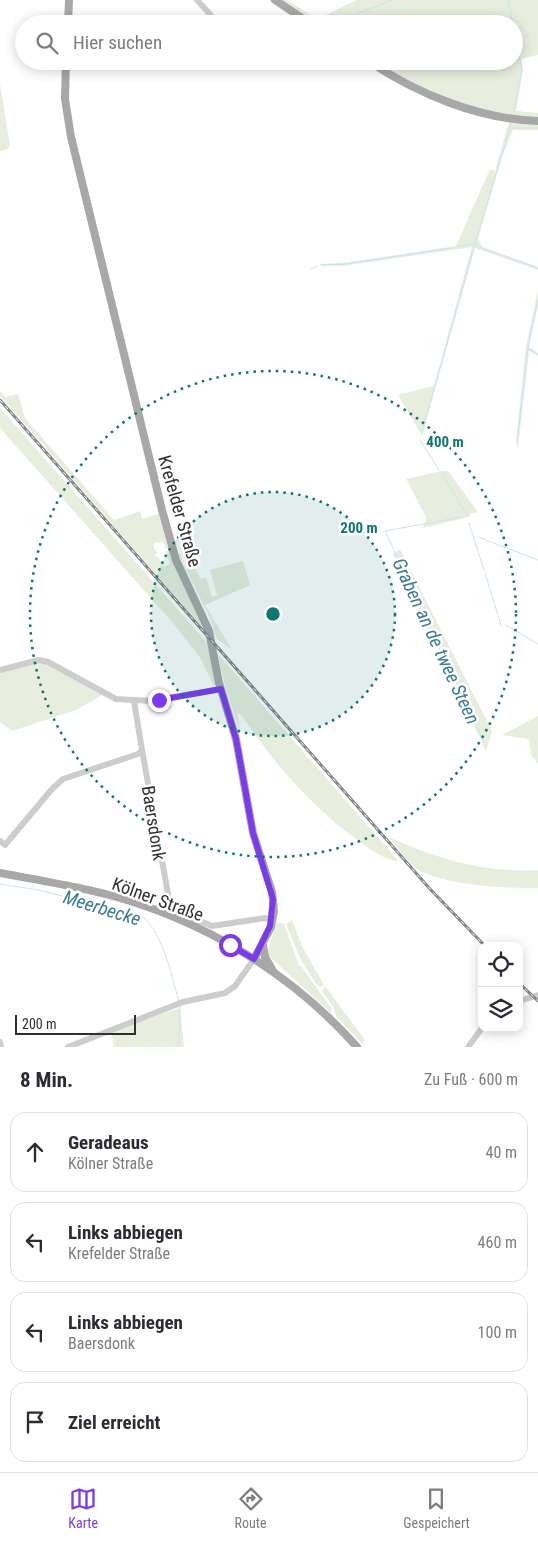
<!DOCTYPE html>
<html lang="de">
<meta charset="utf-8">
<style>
body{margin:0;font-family:"Roboto Condensed",sans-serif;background:#f2f2f3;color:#2b2b33}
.controls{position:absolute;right:15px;bottom:15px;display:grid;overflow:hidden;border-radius:10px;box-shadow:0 2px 12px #0003}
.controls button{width:45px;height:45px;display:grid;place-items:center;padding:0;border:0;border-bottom:1px solid #e1e1e2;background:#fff;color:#2b2b33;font:25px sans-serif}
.scale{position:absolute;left:15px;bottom:12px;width:121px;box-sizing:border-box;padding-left:5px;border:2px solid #303030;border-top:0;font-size:14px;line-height:18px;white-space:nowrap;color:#303030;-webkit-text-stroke:4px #fff;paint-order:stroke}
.stop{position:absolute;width:15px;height:15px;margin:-11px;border:4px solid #7c3aed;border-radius:50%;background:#fff}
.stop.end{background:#7c3aed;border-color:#fff;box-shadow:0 1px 5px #0008}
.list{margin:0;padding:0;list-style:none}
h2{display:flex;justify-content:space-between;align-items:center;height:65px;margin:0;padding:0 20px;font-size:21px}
h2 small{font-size:16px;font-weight:400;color:#7c7c81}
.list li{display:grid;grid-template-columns:32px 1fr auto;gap:15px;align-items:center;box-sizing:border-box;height:80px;margin:0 10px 10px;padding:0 10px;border:1px solid #e1e1e2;border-radius:15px}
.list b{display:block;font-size:19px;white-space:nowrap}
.list p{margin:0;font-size:16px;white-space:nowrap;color:#7c7c81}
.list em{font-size:16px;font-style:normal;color:#7c7c81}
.icon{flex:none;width:28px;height:28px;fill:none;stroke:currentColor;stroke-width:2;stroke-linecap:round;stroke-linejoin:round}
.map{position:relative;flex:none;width:538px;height:1047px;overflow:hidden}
.search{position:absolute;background:#fff;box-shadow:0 2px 12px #0003;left:15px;right:15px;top:15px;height:55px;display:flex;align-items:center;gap:12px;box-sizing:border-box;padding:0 18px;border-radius:28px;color:#7c7c81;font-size:19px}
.sheet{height:425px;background:#fff}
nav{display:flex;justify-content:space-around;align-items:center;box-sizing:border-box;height:70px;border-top:1px solid #e1e1e2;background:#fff;font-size:14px;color:#7c7c81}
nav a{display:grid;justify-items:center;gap:2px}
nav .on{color:#7c3aed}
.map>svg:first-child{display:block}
.green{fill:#e8eede}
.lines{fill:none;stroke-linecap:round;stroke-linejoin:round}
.stream{stroke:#cae4ee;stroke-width:1}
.minor{stroke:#cdcdcd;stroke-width:6}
.major{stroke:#a8a8a8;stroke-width:8}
.rail-casing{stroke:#858585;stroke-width:3}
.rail{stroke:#fff;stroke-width:1;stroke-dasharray:4;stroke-linecap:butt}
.route{stroke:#7c3aed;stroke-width:6}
.ring{fill:none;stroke:#0f766e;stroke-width:2.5;stroke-dasharray:2.5 5}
.labels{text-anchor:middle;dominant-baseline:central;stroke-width:5;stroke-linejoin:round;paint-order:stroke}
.street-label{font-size:18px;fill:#303030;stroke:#fff}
.water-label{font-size:19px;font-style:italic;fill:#3a7c97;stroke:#fff}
.centre{fill:#0f766e;stroke:#fff;stroke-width:2.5}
.ring-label{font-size:15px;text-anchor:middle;font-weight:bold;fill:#0f766e;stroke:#fff;stroke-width:5;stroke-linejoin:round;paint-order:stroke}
</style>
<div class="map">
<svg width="538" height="1047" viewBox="0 0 538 1047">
<rect width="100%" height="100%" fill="#fff"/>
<path class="green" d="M 279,0 L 287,0 L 317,19 L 357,0 L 538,0 L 538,55 L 521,59 L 523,69 L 516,111 L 538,113 L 538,118 C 478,117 423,90 372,61 L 514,61 L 514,24 L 314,24 Z
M 0,84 L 10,146 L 6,150 L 0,151 Z
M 509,121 L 538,123 L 538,130 L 513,130 L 503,154 L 478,239 L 482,247 L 538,267 L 538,270 L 475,248 L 422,436 L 398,395 L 434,386 L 472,247 L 343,266 L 321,266 L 320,264 L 343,263 L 456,246 L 490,169 L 495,171 Z
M 538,290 L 538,305 L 529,347 L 538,353 L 538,356 L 529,351 L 518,448 L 516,443 L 526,346 Z
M 0,391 L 6,397 L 18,394 L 25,418 L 114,520 L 140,511 L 142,519 L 158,514 L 157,501 L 169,547 L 166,549 L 163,541 L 153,544 L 157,553 L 154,557 L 158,556 L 163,567 L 170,564 L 166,551 L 170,551 L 204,629 L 0,396 Z
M 0,408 L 209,645 L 216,681 L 214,686 L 199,656 L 173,623 L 0,428 Z
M 441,471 L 448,471 L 478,512 L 470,514 L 469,517 L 423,528 L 426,517 L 406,479 Z
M 400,549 L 492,731 L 486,751 L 393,554 Z
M 180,553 L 185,569 L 194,567 L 201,579 L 206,577 L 212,597 L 217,595 L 210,570 L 243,561 L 250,585 L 205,605 L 232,650 L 216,638 L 210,618 L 179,555 Z
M 218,654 L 396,858 L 397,862 C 377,856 364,845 348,833 C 304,798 274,763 243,717 L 237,712 L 241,734 L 226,690 Z
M 39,661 L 104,694 L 76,710 L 12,731 L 0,722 L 0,670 Z
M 538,716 L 538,764 L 531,755 L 529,739 L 502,735 Z
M 389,837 C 437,859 484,873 538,870 L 538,888 C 502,888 453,886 420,871 C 411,867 396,845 389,837 Z
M 292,920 L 302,946 L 324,985 L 321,987 L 317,985 L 301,960 L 286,924 Z
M 277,922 L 284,924 L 299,966 L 301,966 L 332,1009 L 331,1013 L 269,956 L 268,949 Z
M 325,986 L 365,1040 L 362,1044 L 336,1016 L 334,1008 L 322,991 Z
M 180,1008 L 184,1047 L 114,1047 L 111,1030 Z"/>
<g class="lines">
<path class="stream" d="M 508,0 L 513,24
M 332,24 L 392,0
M 514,111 L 522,69 L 514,31
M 511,125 L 475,243 L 477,246 L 538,268
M 511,128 L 538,128
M 456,247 L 475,243
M 321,265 L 344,264 L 451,248
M 310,269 L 318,266
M 538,299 L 528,348 L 538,355
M 422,432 L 475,243
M 420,440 L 439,470
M 517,442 L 528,348
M 442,474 L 467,515
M 462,517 L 385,531 L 483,740
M 469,523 L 484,570
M 478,537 L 538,560
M 485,573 L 501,625
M 506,625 L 538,644
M 0,884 L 39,890 L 143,917 C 164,935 171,976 179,1001
M 179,1047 L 180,1006"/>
<path class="minor" d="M 197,0 L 219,24
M 250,61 L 253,65
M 0,670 L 39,660 L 48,662 L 116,699 L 152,701 L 221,689
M 142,750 L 170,905 L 174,910 L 212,926 L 265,918 L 273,919
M 0,841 L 5,845 L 52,789 L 63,779 L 138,754 L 142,750 L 134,701
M 519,1001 L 538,995
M 0,1042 L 1,1047
M 68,1047 L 183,1002 L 225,993 L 235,986 L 254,959
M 468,1047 L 482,1028"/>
<path class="major" d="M 275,0 L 311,24
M 68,24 L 69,0
M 66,61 L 65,99 L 71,137 L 162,510 L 176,560 L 209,631 L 219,683 L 236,739 L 253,833 L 272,892 L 274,911 L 271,927 L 254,959
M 368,61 C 418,94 478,119 538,121
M 0,873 C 43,881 88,888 130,901 C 216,928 297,979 357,1047
M 263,945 L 265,957 L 273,971"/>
<g class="rail-casing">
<path id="rail" d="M 0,400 L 430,889 L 485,946
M 519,983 L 538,1001"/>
</g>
<use href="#rail" class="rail"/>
</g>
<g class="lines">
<path class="route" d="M 159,700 L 221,689 L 236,739 L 253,833 L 273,899 L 270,926 L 254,959 L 230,945"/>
</g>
<circle cx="273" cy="614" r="122" fill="#0f766e" fill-opacity=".12"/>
<g class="ring">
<circle cx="273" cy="614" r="122"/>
<circle cx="273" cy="614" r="243"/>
</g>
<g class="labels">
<g class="street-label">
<text transform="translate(180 511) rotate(74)">Krefelder Straße</text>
<text transform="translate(154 823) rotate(81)">Baersdonk</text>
<text transform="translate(158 899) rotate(20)">Kölner Straße</text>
</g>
<g class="water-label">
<text transform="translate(436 641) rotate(65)">Graben an de twee Steen</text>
<text transform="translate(102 908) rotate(17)">Meerbecke</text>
</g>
</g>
<circle cx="273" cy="614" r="8" class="centre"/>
<g class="ring-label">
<text x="445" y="447">400 m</text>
<text x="359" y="533">200 m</text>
</g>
</svg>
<div class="controls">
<button><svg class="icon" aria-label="locate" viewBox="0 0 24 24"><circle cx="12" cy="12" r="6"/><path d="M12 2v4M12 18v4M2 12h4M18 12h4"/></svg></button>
<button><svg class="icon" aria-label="layers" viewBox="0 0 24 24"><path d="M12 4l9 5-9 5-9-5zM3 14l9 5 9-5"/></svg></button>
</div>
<div class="scale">200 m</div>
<div class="stop" style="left:230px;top:945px"></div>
<div class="stop end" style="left:159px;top:700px"></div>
<div class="search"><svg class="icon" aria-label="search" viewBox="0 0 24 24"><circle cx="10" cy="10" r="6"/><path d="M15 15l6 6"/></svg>Hier suchen</div>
</div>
<section class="sheet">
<h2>8 Min.<small>Zu Fuß · 600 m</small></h2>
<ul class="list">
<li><svg class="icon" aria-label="ahead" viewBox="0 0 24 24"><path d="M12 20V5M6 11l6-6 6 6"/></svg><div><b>Geradeaus</b><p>Kölner Straße</p></div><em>40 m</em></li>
<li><svg class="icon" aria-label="left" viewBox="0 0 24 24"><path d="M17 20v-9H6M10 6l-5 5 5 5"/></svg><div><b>Links abbiegen</b><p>Krefelder Straße</p></div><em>460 m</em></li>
<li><svg class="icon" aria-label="left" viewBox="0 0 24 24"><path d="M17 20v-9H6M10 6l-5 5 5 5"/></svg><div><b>Links abbiegen</b><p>Baersdonk</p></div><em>100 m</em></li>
<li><svg class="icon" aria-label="arrive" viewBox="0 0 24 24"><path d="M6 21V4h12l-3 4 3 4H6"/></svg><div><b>Ziel erreicht</b></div></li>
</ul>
</section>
<nav>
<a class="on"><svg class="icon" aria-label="map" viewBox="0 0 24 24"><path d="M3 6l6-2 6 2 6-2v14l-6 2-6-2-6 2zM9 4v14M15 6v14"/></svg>Karte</a>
<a><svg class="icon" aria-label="directions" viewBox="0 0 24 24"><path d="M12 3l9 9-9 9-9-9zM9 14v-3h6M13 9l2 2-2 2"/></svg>Route</a>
<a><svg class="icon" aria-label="saved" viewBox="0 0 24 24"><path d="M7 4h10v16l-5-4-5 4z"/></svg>Gespeichert</a>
</nav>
